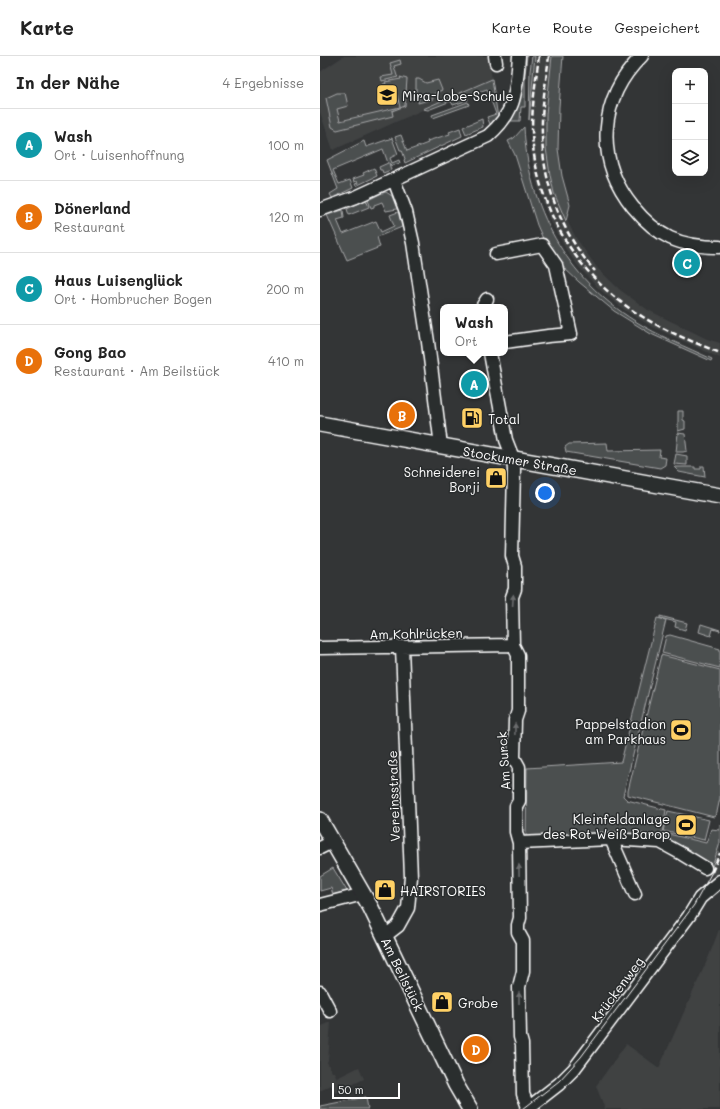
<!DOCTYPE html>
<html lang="de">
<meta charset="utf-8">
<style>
body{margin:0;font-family:Mali,sans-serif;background:#f6f6f6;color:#222}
.controls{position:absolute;right:12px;top:12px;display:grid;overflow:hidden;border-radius:8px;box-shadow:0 4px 16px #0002}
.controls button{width:36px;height:36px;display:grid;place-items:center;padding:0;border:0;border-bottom:1px solid #e0e0e0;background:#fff;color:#222;font:20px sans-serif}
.scale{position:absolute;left:12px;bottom:10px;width:68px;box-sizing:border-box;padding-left:4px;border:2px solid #fff;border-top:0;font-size:11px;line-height:14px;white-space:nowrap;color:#fff;-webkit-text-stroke:3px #2a2d2e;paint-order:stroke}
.you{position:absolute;left:225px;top:437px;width:14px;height:14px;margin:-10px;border:3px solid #fff;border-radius:50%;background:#1a73e8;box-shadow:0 0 0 6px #1a73e833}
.badge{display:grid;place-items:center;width:26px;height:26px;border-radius:50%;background:#0f766e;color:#fff;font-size:13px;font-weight:700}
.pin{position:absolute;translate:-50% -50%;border:2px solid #fff;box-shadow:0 1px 4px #0006}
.popup{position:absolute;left:120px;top:248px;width:68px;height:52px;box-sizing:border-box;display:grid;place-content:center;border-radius:8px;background:#fff;filter:drop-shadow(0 1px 3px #0005);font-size:13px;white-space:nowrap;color:#767676}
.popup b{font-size:15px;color:#222}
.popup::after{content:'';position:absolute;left:50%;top:100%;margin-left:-8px;border:8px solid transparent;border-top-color:#fff}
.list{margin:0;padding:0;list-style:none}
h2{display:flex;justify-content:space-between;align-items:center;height:52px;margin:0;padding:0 16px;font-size:17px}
h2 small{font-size:13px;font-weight:400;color:#767676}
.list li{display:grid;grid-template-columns:26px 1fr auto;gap:12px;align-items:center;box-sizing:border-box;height:72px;padding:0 16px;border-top:1px solid #e0e0e0}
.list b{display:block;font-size:15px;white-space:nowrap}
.list p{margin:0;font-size:13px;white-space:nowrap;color:#767676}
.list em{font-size:13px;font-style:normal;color:#767676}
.icon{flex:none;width:22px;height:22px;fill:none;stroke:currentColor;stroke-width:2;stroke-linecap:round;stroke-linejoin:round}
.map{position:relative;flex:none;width:400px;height:1053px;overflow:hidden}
header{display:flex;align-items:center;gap:24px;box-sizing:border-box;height:56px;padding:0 20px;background:#fff;border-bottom:1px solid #e0e0e0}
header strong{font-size:19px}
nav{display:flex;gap:22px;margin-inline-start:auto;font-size:14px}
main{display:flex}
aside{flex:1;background:#fff}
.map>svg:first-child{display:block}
.built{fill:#404243}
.green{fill:#4c4f50;stroke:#a6a7a8}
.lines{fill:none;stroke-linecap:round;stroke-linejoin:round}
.minor-casing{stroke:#fff;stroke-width:15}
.major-casing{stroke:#fff;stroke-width:18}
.minor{stroke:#2a2d2e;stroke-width:12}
.major{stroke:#2a2d2e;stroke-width:15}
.tram{stroke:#fff;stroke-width:1}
.rail{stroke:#fff;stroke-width:2.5;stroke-dasharray:6 3;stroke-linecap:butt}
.oneway{fill:#6a6c6d}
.labels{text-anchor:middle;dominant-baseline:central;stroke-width:3;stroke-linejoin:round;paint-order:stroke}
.poi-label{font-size:13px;fill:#fff;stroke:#2a2d2e;text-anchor:start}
.street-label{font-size:13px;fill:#fff;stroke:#2a2d2e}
</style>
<header>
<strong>Karte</strong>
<nav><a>Karte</a><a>Route</a><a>Gespeichert</a></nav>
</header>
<main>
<aside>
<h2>In der Nähe<small>4 Ergebnisse</small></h2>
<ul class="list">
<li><span class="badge" style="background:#0f9aa8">A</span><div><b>Wash</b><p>Ort · Luisenhoffnung</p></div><em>100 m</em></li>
<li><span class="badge" style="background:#e8710a">B</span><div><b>Dönerland</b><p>Restaurant</p></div><em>120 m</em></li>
<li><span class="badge" style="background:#0f9aa8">C</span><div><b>Haus Luisenglück</b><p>Ort · Hombrucher Bogen</p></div><em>200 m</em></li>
<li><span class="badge" style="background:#e8710a">D</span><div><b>Gong Bao</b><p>Restaurant · Am Beilstück</p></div><em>410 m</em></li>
</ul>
</aside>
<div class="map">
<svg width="400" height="1053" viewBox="0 0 400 1053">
<rect width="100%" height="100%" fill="#333536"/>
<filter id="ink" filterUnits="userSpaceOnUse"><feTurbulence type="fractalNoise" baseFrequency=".025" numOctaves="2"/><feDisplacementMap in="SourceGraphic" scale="8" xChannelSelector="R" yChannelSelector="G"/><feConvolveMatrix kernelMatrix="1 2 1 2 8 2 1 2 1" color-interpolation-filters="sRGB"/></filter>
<g filter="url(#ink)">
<path class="built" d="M 24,0 L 168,0 L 172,23 L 13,94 L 0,56 L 0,16 Z
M 215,0 L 232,0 L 226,58 L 226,92 L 230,119 L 241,153 L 256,182 L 278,213 L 300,234 L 328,254 L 387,283 L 400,287 L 400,302 L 331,270 L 306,255 L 279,233 L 258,210 L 247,195 L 229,162 L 224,149 L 215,121 L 212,103 L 209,64 Z
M 400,787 L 400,814 L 396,821 L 390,817 Z
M 400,871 L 400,1053 L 285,1053 L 276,1030 L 306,988 L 339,1012 L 389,900 Z
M 11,966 L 8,1004 L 7,1006 L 12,1016 L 14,1016 L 17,1022 L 39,1011 L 44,1023 L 15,1037 L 11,1029 L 0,1035 L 0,971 Z"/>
<path class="green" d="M 204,0 L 207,0 L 205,19 L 205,51 L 201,51 L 200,65 L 191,65 L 198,47 Z
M 212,0 L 215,0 L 209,64 L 210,15 Z
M 232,0 L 243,0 L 239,51 L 238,93 L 242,120 L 250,149 L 246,165 L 234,137 L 230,119 L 226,92 L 226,58 Z
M 80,4 L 81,8 L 74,10 L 77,20 L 78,21 L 62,25 L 61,21 L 73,19 L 70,7 Z
M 80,21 L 87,23 L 85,50 L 72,55 L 73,60 L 17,74 L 12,71 L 6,42 L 17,37 L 25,37 L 28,50 L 17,53 L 20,65 L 80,51 L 77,39 L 66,42 L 63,28 L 66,28 L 65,26 L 81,23 Z
M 96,23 L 99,23 L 106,27 L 118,24 L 122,34 L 112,39 L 113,43 L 98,47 L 99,39 L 96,37 Z
M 172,23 L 178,62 L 170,68 L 167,61 L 176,58 L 167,33 L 147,40 L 148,44 L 133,49 L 131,45 L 108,54 L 103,53 Z
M 148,46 L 149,49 L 113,62 L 112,59 Z
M 162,63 L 163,71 L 146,78 L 143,71 Z
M 204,71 C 208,152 246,222 315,265 C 339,280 366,291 392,303 L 391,305 L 331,278 L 294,255 L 259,226 L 244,212 L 224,185 L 217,169 L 195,99 L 188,85 L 194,82 Z
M 140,72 L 142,80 L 85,107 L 84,104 L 85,103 L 82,94 L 80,94 L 75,81 L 81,79 L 87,95 L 108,87 L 107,85 L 130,78 L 129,76 Z
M 72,82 L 78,98 L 70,102 L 72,107 L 79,104 L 80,107 L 71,110 L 70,107 L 69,107 L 71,114 L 63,117 L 62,114 L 60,114 L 59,111 L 68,107 L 63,93 L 13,114 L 19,128 L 30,124 L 33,132 L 12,142 L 10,138 L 18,133 L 7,104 L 44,85 L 46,91 Z
M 54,112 L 57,120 L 36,130 L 35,128 L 38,127 L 37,125 L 34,126 L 33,123 L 44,119 L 43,117 Z
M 66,136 L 72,140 L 77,153 L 66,155 L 62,146 L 54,149 L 54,151 L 51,152 L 48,144 L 62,137 Z
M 46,144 L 49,151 L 29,159 L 27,153 Z
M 23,154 L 24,162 L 17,164 L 23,178 L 56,165 L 61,176 L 74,170 L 70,159 L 78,156 L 82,171 L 57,181 L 60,191 L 27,204 L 7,159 Z
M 358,355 L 363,355 L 363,364 L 365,365 L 365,373 L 358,375 Z
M 358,377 L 365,378 L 367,395 L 363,396 L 356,396 Z
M 287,387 L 288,395 L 340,394 L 339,401 L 346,402 L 345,409 L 340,412 L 246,396 L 245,391 L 249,388 Z
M 356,398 L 367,400 L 367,409 L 354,408 Z
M 381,410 L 384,410 L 385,421 L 359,416 L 354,411 L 375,411 L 375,413 L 381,413 Z
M 340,560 L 367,567 L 365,574 L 355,571 L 356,566 L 340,562 Z
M 337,562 L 346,564 L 303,740 L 307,744 L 346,754 L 341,783 L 344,777 L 386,787 L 391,773 L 399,774 L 400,769 L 400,787 L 390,817 L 377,807 L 340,786 L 206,782 L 207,712 L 301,706 Z
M 381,568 L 400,574 L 400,575 L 393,573 L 391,580 L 379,576 Z
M 350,579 L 400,593 L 400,612 L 342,597 L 346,580 Z
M 341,599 L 400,614 L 400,742 L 397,756 L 394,761 L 308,739 L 308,735 Z
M 348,755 L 389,764 L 384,784 L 343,775 Z
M 13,812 L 27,835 L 13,839 L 11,832 L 0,835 L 0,820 Z
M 46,1041 L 48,1053 L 0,1053 L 0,1050 Z"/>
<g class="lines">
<g class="minor-casing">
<path id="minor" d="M 175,0 L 176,7
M 322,0 C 279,42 274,103 313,151 C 323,163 335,175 350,182 C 365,189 383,191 400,191
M 74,124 L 86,156 L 93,187 L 108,286 L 121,390
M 0,154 L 36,141 L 168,80 C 197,55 196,35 199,0
M 176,198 L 222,189 L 236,209 L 251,278 L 228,280 L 185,286
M 162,251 L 167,243
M 170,297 L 186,384 L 193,402 L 194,414 L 192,500 L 195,510 L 195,533 L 192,541 L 193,589 L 198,599 L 198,655 L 195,664 L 194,702 L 199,711 L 199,745 L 196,750 L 196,776 L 199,787 L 200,862 L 198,869 L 198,876 L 203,885 L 203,915 L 199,931 L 200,981 L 202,988 L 203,1038 L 208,1051
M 0,592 L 193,589
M 291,783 L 315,838
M 199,787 L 291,783 L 340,786 L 362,798 L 385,812
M 0,792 L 12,786
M 0,849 L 43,838
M 65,880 L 78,870 L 88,852 L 91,821 L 82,591
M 0,936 L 10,955
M 207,1053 L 239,1028 L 254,1013 L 369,860 L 380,842 L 400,825"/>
</g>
<g class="major-casing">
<path id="major" d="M 0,368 L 400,440
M 0,764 L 51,852 L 136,1029 L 150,1053"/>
</g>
<use href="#minor" class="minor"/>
<use href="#major" class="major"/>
<path class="tram" d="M 203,1053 L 239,1025 L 261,1001 L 374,849 L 392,816"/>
<path class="rail" d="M 219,0 C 215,30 210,61 213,91 C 221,161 262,225 323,261 C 347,276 374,286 400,297
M 229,0 C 226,26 221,52 222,79 C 223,129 242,178 275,215
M 392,816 L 400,797"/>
</g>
<defs><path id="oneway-solid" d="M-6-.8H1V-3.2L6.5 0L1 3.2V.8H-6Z"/></defs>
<g class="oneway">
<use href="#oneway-solid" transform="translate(193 544) rotate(-86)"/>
<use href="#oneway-solid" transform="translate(195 673) rotate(-89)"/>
<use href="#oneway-solid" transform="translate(199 814) rotate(-91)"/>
<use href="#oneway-solid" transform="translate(199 942) rotate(-90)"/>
</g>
</g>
<defs>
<g id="school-square" transform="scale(1.15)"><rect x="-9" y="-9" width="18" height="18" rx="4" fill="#ffd166" stroke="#2a2d2e"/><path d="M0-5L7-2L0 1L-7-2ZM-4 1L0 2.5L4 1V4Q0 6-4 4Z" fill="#111"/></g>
<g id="fuel-square" transform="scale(1.15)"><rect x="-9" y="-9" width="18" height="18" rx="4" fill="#ffd166" stroke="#2a2d2e"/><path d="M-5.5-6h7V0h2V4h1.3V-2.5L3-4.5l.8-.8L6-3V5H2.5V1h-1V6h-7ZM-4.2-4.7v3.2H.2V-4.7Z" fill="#111"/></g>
<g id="shop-square" transform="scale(1.15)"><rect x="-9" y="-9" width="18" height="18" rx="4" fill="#ffd166" stroke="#2a2d2e"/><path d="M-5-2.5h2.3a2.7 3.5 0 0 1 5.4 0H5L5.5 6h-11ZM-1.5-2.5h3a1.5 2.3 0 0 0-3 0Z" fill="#111"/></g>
<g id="stadium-square" transform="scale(1.15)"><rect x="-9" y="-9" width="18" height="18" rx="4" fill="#ffd166" stroke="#2a2d2e"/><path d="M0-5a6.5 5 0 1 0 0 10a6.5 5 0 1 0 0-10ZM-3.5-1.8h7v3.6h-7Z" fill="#111"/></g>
</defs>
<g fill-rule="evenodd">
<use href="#school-square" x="67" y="39"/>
<use href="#fuel-square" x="152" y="362"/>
<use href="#shop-square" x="176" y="422"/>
<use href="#stadium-square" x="361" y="674"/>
<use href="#stadium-square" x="366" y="769"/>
<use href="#shop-square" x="65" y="834"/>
<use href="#shop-square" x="122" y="946"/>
</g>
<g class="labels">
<g class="poi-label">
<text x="82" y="39">Mira-Lobe-Schule</text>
<text x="168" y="362">Total</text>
<text x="160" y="415" text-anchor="end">Schneiderei<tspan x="160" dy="15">Borji</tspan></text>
<text x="346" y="667" text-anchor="end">Pappelstadion<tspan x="346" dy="15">am Parkhaus</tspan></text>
<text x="350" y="762" text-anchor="end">Kleinfeldanlage<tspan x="350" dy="15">des Rot Weiß Barop</tspan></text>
<text x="80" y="834">HAIRSTORIES</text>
<text x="138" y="946">Grobe</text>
</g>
<g class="street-label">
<text transform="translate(200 404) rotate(10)">Stockumer Straße</text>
<text transform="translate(96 577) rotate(-1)">Am Kohlrücken</text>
<text transform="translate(183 705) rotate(-94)">Am Surck</text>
<text transform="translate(73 740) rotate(-92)">Vereinsstraße</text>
<text transform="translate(83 918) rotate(64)">Am Beilstück</text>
<text transform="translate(297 933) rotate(-53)">Krückenweg</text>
</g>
</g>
</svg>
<div class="controls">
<button>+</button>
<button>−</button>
<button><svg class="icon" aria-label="layers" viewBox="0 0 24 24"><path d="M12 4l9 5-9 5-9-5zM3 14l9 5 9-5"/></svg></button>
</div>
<div class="scale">50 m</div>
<div class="you"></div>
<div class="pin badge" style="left:154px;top:328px;background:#0f9aa8">A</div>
<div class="popup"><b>Wash</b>Ort</div>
<div class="pin badge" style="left:82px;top:359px;background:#e8710a">B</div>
<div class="pin badge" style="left:367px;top:207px;background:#0f9aa8">C</div>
<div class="pin badge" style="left:156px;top:993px;background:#e8710a">D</div>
</div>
</main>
